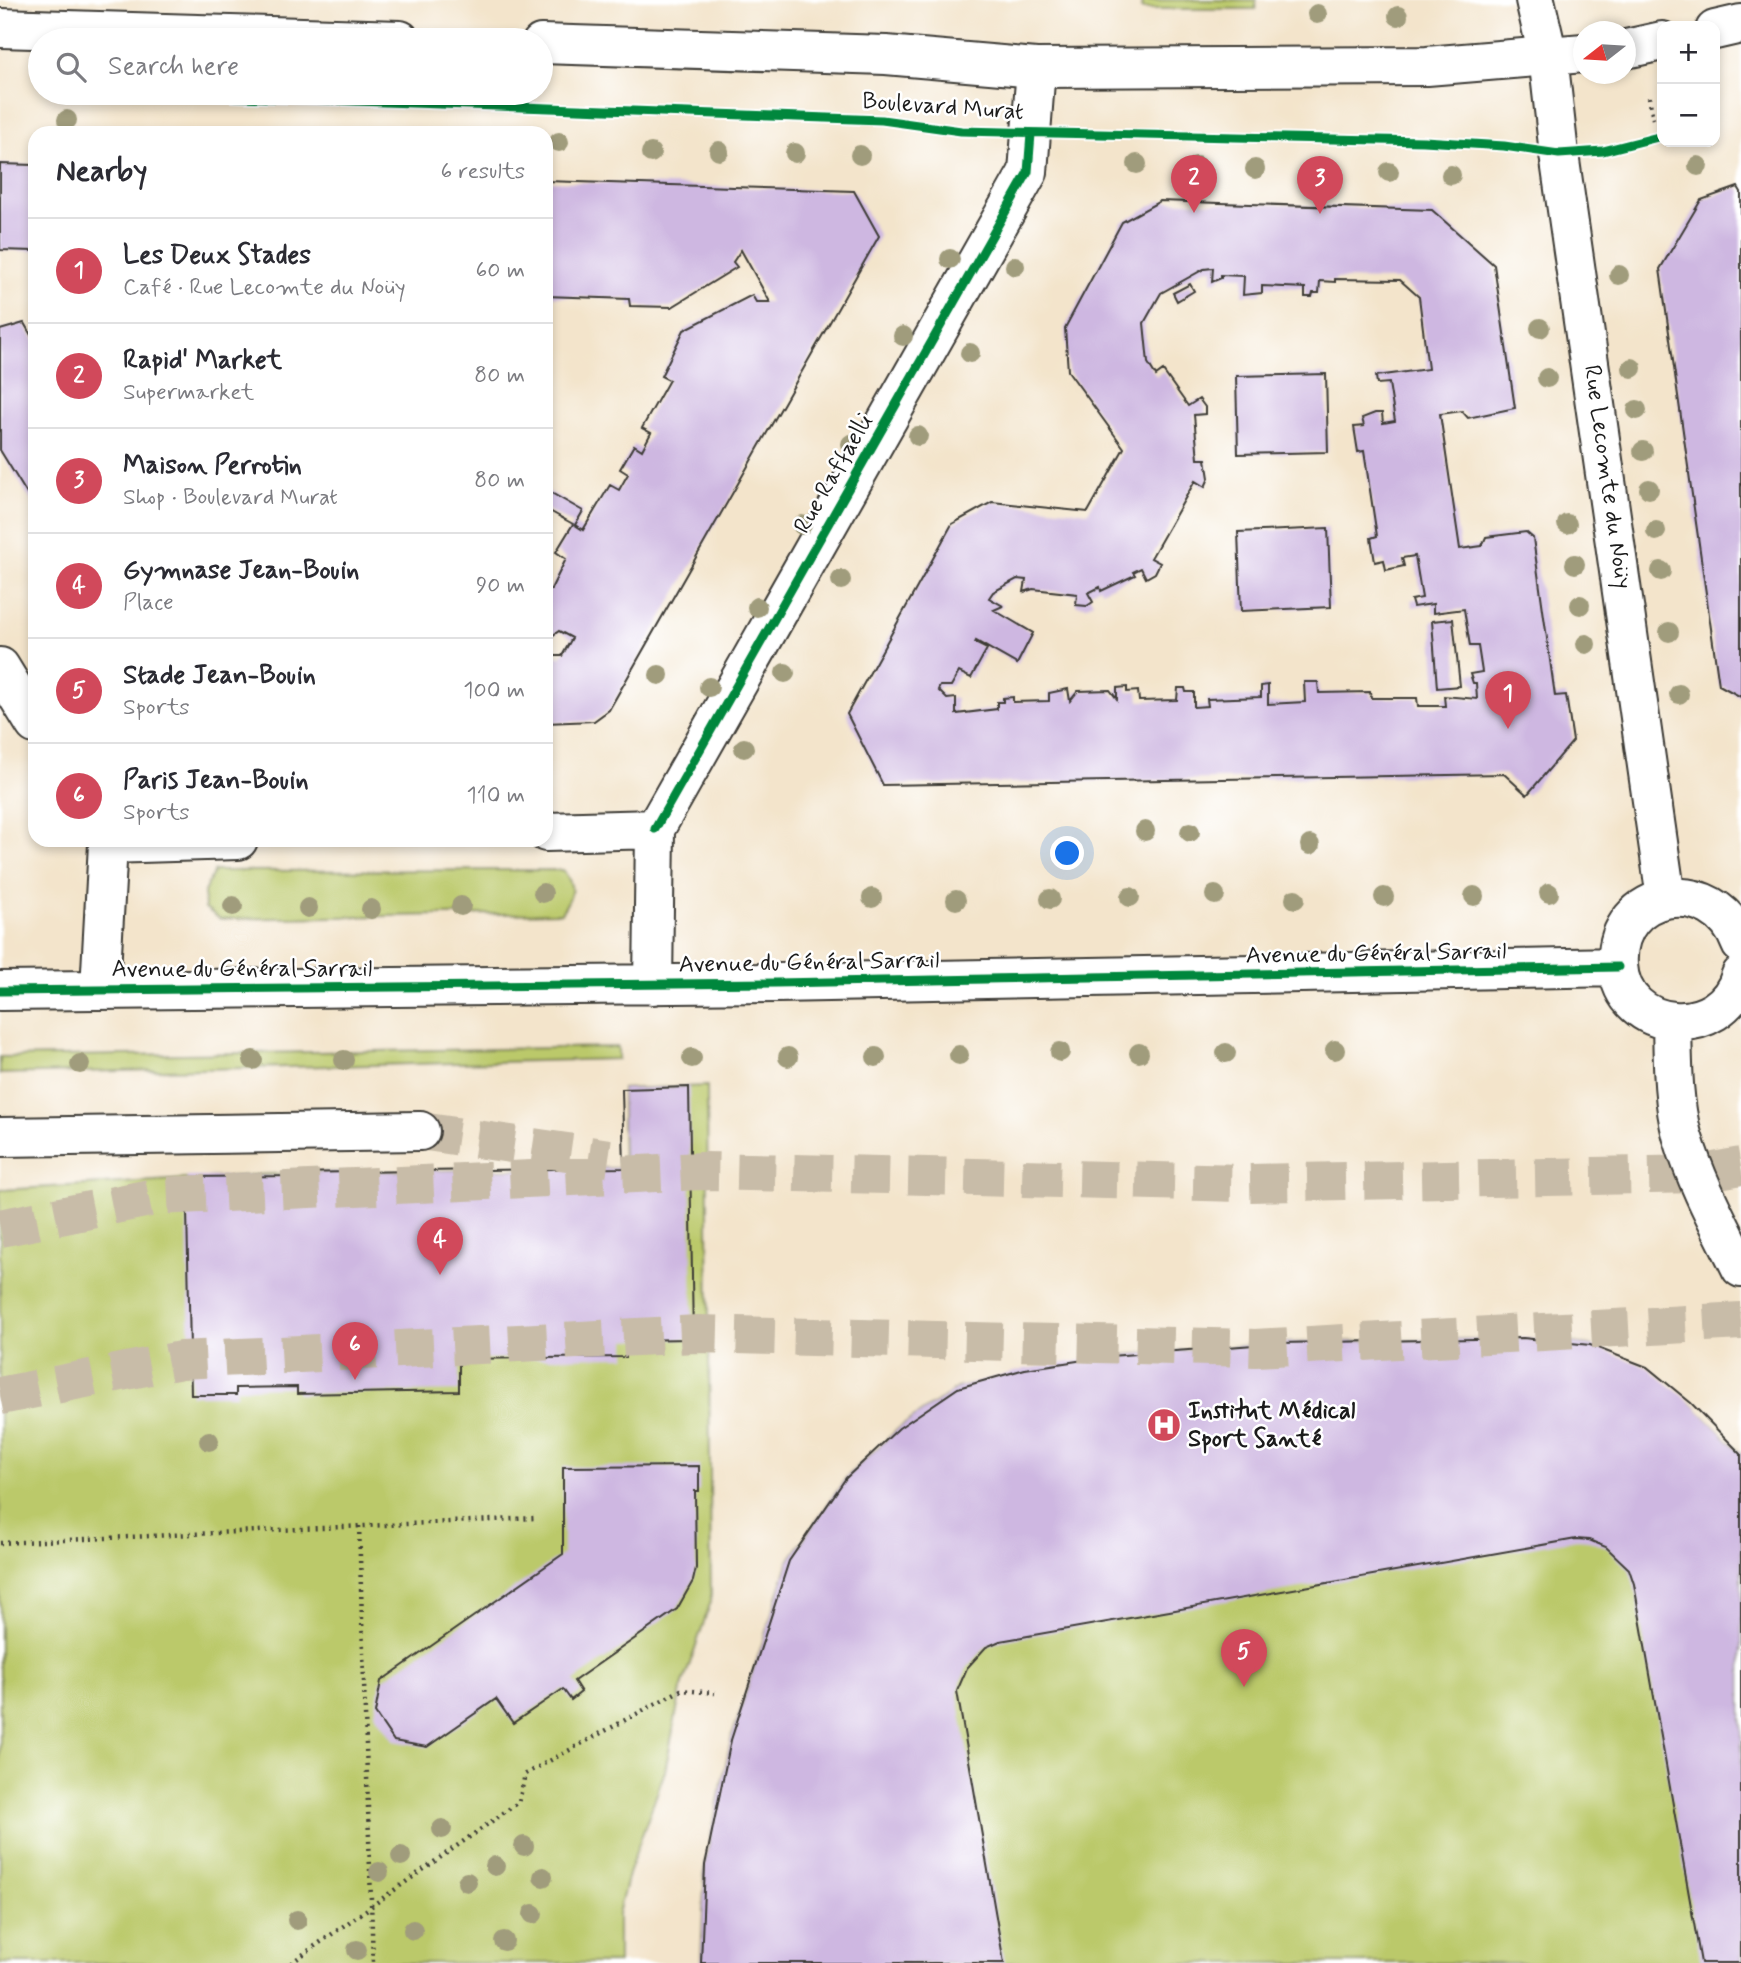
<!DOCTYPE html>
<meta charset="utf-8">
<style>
body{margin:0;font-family:Mynerve,sans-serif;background:#f7f7f7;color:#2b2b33}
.controls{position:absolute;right:21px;top:21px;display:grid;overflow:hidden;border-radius:14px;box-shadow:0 4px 10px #0003}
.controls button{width:63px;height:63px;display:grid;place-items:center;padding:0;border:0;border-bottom:2px solid #e1e1e2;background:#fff;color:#2b2b33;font:35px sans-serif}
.compass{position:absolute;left:1573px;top:21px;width:63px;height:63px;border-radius:50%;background:#fff;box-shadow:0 4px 10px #0003;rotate:253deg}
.you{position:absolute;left:1068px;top:854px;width:24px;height:24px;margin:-18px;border:5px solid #fff;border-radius:50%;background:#1a73e8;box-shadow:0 0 0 10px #1a73e833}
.badge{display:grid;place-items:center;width:46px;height:46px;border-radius:50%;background:#d1495b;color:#fff;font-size:23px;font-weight:700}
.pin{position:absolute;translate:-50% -58px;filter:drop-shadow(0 2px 4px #0008)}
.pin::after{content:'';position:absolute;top:37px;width:24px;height:21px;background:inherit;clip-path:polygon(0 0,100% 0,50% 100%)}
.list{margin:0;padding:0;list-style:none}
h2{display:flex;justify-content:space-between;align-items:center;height:91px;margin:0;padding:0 28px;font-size:30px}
h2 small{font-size:23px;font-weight:400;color:#7c7c81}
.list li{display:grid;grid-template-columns:46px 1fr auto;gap:21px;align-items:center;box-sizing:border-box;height:105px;padding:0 28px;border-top:2px solid #e1e1e2}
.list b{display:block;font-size:26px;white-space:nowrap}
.list p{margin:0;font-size:23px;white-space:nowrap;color:#7c7c81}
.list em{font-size:23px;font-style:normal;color:#7c7c81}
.icon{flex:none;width:38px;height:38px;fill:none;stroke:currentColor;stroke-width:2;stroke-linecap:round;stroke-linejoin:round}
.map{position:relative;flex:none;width:1741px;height:1963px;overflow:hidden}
.search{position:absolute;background:#fff;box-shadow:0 4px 10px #0003;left:28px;top:28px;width:525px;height:77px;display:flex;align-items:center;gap:18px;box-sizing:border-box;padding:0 24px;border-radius:38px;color:#7c7c81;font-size:26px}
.panel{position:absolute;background:#fff;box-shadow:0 4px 10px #0003;left:28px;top:126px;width:525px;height:721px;border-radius:21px}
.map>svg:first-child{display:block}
.green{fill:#bbc96b;stroke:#6c7244;stroke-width:2}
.building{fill:#ceb7e1;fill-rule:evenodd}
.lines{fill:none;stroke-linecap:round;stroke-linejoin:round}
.highway-tunnel{stroke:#c8bca8;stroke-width:38;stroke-dasharray:38 19;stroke-linecap:butt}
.street-casing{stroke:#3c3a36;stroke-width:42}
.primary-casing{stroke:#3c3a36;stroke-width:42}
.highway-casing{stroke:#3c3a36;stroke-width:42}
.path{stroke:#3c3a36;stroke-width:4.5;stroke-dasharray:2 5;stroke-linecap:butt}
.street{stroke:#fff;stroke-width:38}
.primary{stroke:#fff;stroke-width:38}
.highway{stroke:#fff;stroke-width:38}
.cycleway-casing{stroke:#fff;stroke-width:13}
.cycleway{stroke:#00873e;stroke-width:9}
.tree{fill:#a09c7c}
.labels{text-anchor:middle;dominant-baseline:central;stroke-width:5;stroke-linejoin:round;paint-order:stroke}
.street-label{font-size:24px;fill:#1c1c1c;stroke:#fff}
.poi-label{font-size:24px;font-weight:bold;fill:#1c1c1c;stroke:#fff;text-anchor:start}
</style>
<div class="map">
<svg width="1741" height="1963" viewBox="0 0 1741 1963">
<rect width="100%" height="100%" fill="#fff"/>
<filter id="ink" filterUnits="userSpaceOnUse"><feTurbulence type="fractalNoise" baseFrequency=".0143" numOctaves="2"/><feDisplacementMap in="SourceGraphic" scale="14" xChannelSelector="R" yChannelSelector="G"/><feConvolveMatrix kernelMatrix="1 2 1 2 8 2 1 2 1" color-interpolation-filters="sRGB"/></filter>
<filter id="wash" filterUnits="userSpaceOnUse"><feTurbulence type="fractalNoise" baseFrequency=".00686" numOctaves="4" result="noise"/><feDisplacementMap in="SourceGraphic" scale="28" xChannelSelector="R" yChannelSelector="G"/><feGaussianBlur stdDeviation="1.57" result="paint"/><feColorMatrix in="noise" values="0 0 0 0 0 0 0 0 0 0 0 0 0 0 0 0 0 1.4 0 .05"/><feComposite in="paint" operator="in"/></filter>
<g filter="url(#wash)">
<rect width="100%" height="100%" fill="#f3e4cb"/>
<path class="green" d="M 1143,0 L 1256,0 L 1256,9 L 1142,9 Z
M 563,870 C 576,887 573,895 561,913 L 220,919 L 205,908 L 204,892 L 214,871 Z
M 618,1047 L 618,1059 L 0,1074 L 0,1057 Z
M 707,1086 L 711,1601 L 681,1690 L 665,1771 L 628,1874 L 618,1914 L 618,1963 L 0,1963 L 0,1190 L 291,1173 L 623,1168 L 622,1089 Z
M 1523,1338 L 1590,1345 L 1691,1404 L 1741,1454 L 1741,1963 L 701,1963 L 705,1865 L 731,1740 L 789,1561 L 846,1478 L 899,1428 L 958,1388 L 1110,1356 L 1280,1343 Z"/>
<g id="blocks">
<path class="building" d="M 0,164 L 35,165 L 35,251 L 0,250 Z
M 546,181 L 854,191 L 879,236 L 609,710 L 594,721 L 546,723 L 546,656 L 562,656 L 572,638 L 559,631 L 546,640 L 546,592 L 551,589 L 566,559 L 556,552 L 573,524 L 546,509 L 546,490 L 583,511 L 575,525 L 583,530 L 610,485 L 619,490 L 628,474 L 620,469 L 634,445 L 642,450 L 651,433 L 642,428 L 669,380 L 661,376 L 684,330 L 752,295 L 756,302 L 770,302 L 741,250 L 733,262 L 737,267 L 672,307 L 630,306 L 629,299 L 546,296 Z
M 1738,187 L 1741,192 L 1741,697 L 1719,685 L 1660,269 L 1701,200 Z
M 1160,201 L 1432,210 L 1494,265 L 1515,408 L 1468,418 L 1462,411 L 1440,414 L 1460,549 L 1482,546 L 1486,537 L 1526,532 L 1533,538 L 1555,696 L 1566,695 L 1573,741 L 1527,795 L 1504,774 L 883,785 L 847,714 L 952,524 L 992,502 L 1088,512 L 1124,448 L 1068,371 L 1065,328 L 1122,222 ZM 1213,268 L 1212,282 L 1221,278 L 1221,275 L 1244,276 L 1243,295 L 1262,293 L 1262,286 L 1305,288 L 1305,297 L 1312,297 L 1313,293 L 1319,293 L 1320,281 L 1335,282 L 1335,279 L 1400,280 L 1419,297 L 1428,369 L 1376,376 L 1377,384 L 1389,383 L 1395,421 L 1383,423 L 1382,413 L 1375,413 L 1362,418 L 1364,426 L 1354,427 L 1358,452 L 1364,451 L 1377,536 L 1371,538 L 1375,562 L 1384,560 L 1386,570 L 1404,566 L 1402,558 L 1415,556 L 1422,598 L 1411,600 L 1413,607 L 1433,604 L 1433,613 L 1464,609 L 1470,646 L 1478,646 L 1482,672 L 1470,674 L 1473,683 L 1476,683 L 1477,699 L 1444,696 L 1445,706 L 1418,706 L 1417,698 L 1371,698 L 1370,692 L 1319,693 L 1318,682 L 1304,682 L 1305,702 L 1268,704 L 1268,685 L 1261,686 L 1261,697 L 1207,699 L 1208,706 L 1194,707 L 1194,692 L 1186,692 L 1185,688 L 1178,688 L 1177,700 L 1139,701 L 1138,691 L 1127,692 L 1127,687 L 1117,688 L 1117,699 L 1110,690 L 1078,691 L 1070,701 L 1068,689 L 1049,693 L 1049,701 L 1013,702 L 1013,697 L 1003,698 L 1003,702 L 997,702 L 997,709 L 956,714 L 956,698 L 947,699 L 938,690 L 940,686 L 951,686 L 959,672 L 971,678 L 987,649 L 975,643 L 976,641 L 1017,664 L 1033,633 L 994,610 L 1003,606 L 989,598 L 993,592 L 1017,579 L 1026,580 L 1024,592 L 1033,589 L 1077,594 L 1076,605 L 1087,606 L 1093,602 L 1088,593 L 1100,587 L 1101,591 L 1135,575 L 1133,572 L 1141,568 L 1146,578 L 1155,573 L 1160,563 L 1151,558 L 1195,481 L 1205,487 L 1209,478 L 1206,459 L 1198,459 L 1194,415 L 1205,414 L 1205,407 L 1199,399 L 1188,406 L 1163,371 L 1156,376 L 1148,363 L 1144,323 L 1161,293 L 1204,269 Z
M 1190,284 L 1194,291 L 1177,301 L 1173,293 Z
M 24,323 L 35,342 L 35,507 L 0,450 L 0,330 Z
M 1326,374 L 1328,452 L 1238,454 L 1236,376 Z
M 1328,528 L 1331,607 L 1241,611 L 1238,532 Z
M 1453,619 L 1460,686 L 1437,688 L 1432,621 Z
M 689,1087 L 693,1339 L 626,1340 L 626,1357 L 459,1359 L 459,1391 L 297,1394 L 297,1387 L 236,1388 L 236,1395 L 191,1395 L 187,1211 L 173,1211 L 173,1185 L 187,1185 L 187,1177 L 291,1176 L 291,1173 L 624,1168 L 622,1089 Z
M 1523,1338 L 1590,1345 L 1647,1367 L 1691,1403 L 1741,1454 L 1741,1963 L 1701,1963 L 1634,1584 L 1629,1569 L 1606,1547 L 1589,1540 L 1576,1539 L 1000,1641 L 986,1647 L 967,1668 L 957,1691 L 1004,1963 L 701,1963 L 705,1865 L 731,1740 L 789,1561 L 846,1478 L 899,1428 L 958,1388 L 1025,1369 L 1110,1356 L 1280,1343 Z
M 699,1466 L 699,1491 L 695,1491 L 696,1568 L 693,1581 L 677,1609 L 574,1681 L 581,1692 L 571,1700 L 563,1689 L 513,1723 L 496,1699 L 427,1747 L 394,1741 L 375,1713 L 381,1681 L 563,1554 L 563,1467 Z"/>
</g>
</g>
<g filter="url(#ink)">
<use href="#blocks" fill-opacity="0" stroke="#3c3a36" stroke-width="2"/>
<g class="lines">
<path class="highway-tunnel" d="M 420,1131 L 609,1158
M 0,1228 L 159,1196 L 702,1171 L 1246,1183 L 1697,1174 L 1741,1166
M 0,1396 L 181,1360 L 697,1334 L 1255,1348 L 1741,1321"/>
<g class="street-casing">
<path id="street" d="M 1535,0 L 1548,56 L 1559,154 L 1666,898
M 0,667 L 35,724
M 546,832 L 655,829
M 108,844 L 238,840
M 1741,944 C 1715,872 1613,888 1618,965 C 1622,1034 1722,1042 1741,975
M 653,985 L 655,829 L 1028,172 L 1036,68
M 100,989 L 108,844
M 0,991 L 776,983 L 1618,967
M 1672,1022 C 1673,1059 1672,1098 1682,1135 C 1696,1182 1719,1224 1741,1268"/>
</g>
<g class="primary-casing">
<path id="primary" d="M 0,28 L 400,40
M 1715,30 L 1741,24
M 541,44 L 886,55 L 1036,68 L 1427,66 L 1584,53
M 1626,49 L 1662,41"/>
</g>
<g class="highway-casing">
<path id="highway" d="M 0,1137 L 420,1131"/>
</g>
<path class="path" d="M 1649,97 L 1653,119
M 359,1526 L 373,1963
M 0,1543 L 536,1518
M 291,1963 L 519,1802 L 525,1774 L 681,1690 L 715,1693"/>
<use href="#street" class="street"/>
<use href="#primary" class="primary"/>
<use href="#highway" class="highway"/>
<g class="cycleway-casing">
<path id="cycleway" d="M 135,93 L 882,120 L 961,131 L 1424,141 L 1504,146 L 1559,154 L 1603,151 L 1662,136
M 655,829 L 1028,172 L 1031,134
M 0,991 L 776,983 L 1618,967"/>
</g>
<use href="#cycleway" class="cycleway"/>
</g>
<g class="tree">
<circle cx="1317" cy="14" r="10"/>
<circle cx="1398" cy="16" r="10"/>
<circle cx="67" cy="120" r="10"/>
<circle cx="559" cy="142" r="10"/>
<circle cx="719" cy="151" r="10"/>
<circle cx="651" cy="153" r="10"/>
<circle cx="795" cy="153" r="10"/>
<circle cx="860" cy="155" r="10"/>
<circle cx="1137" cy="164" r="10"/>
<circle cx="1196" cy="166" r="10"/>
<circle cx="1698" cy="166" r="10"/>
<circle cx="1255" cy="169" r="10"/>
<circle cx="1317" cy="170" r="10"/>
<circle cx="1389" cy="172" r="10"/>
<circle cx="1451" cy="175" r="10"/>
<circle cx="950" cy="259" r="10"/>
<circle cx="1015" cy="266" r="10"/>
<circle cx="1619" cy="275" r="10"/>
<circle cx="1540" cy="328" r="10"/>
<circle cx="903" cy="336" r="10"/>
<circle cx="970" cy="353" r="10"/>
<circle cx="1632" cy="368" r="10"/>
<circle cx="1547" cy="378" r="10"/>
<circle cx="1637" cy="410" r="10"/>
<circle cx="918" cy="436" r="10"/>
<circle cx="851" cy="444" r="10"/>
<circle cx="1643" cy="451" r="10"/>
<circle cx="1649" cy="489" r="10"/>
<circle cx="1567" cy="524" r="10"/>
<circle cx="802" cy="525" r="10"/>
<circle cx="1656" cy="531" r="10"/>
<circle cx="1575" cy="564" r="10"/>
<circle cx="1661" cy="571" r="10"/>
<circle cx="841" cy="580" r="10"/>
<circle cx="1580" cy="605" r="10"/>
<circle cx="757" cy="607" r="10"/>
<circle cx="1669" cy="632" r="10"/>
<circle cx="1586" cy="644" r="10"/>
<circle cx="785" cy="673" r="10"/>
<circle cx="659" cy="675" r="10"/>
<circle cx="709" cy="687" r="10"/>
<circle cx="1679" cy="694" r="10"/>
<circle cx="744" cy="748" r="10"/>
<circle cx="1145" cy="831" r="10"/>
<circle cx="1190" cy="832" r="10"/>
<circle cx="1310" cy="845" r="10"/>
<circle cx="543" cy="893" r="10"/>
<circle cx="1549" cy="893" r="10"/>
<circle cx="1215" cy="895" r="10"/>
<circle cx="1474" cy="896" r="10"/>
<circle cx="1130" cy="897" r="10"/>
<circle cx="1384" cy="897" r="10"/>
<circle cx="872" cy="898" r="10"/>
<circle cx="1050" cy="899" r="10"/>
<circle cx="1295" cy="899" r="10"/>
<circle cx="956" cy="900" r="10"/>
<circle cx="233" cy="906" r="10"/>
<circle cx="461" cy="906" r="10"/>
<circle cx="308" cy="908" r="10"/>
<circle cx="371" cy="909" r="10"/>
<circle cx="1335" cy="1050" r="10"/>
<circle cx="1060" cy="1052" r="10"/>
<circle cx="1139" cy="1053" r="10"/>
<circle cx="1226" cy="1053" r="10"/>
<circle cx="959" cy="1055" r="10"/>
<circle cx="788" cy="1057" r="10"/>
<circle cx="876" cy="1057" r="10"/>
<circle cx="692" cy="1058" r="10"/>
<circle cx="253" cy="1060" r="10"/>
<circle cx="344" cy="1060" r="10"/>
<circle cx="80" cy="1064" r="10"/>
<circle cx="209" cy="1441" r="10"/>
<circle cx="442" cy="1829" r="10"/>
<circle cx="524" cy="1846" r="10"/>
<circle cx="401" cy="1856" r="10"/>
<circle cx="495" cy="1866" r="10"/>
<circle cx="379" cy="1872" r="10"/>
<circle cx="543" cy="1877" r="10"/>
<circle cx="467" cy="1882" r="10"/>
<circle cx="533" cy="1914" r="10"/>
<circle cx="297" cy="1920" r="10"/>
<circle cx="413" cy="1930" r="10"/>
<circle cx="504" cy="1941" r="10"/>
<circle cx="357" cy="1950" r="10"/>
</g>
</g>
<defs>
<g id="hospital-disc" transform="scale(1.75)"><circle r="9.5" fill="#d1495b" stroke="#fff"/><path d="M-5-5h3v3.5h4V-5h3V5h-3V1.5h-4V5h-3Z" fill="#fff"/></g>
</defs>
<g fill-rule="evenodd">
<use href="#hospital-disc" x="1164" y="1425"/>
</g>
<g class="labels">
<g class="street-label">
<text transform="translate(943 107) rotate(4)">Boulevard Murat</text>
<text transform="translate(834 474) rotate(-60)">Rue Raffaelli</text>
<text transform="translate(1607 477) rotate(82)">Rue Lecomte du Noüy</text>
<text transform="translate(1376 954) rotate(-1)">Avenue du Général Sarrail</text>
<text transform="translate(809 963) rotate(-1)">Avenue du Général Sarrail</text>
<text x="242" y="969">Avenue du Général Sarrail</text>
</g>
<g class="poi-label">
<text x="1188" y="1411">Institut Médical<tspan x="1188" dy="28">Sport Santé</tspan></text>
</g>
</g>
</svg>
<div class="controls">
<button>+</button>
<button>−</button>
</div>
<svg class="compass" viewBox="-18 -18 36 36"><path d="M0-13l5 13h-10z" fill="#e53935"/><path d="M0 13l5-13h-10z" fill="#7c7c81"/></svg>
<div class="you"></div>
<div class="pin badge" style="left:1508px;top:729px">1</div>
<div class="pin badge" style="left:1194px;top:213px">2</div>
<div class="pin badge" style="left:1320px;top:214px">3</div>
<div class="pin badge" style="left:440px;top:1275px">4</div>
<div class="pin badge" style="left:1244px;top:1687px">5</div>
<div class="pin badge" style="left:355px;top:1380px">6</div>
<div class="search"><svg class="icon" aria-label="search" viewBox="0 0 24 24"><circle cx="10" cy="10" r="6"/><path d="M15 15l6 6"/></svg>Search here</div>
<section class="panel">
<h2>Nearby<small>6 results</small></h2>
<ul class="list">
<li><span class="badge">1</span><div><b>Les Deux Stades</b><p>Café · Rue Lecomte du Noüy</p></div><em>60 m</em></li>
<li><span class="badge">2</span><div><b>Rapid' Market</b><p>Supermarket</p></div><em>80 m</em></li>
<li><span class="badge">3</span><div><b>Maison Perrotin</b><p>Shop · Boulevard Murat</p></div><em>80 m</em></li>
<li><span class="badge">4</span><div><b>Gymnase Jean-Bouin</b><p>Place</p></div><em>90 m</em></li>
<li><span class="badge">5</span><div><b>Stade Jean-Bouin</b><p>Sports</p></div><em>100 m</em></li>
<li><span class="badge">6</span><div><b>Paris Jean-Bouin</b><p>Sports</p></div><em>110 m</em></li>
</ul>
</section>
</div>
